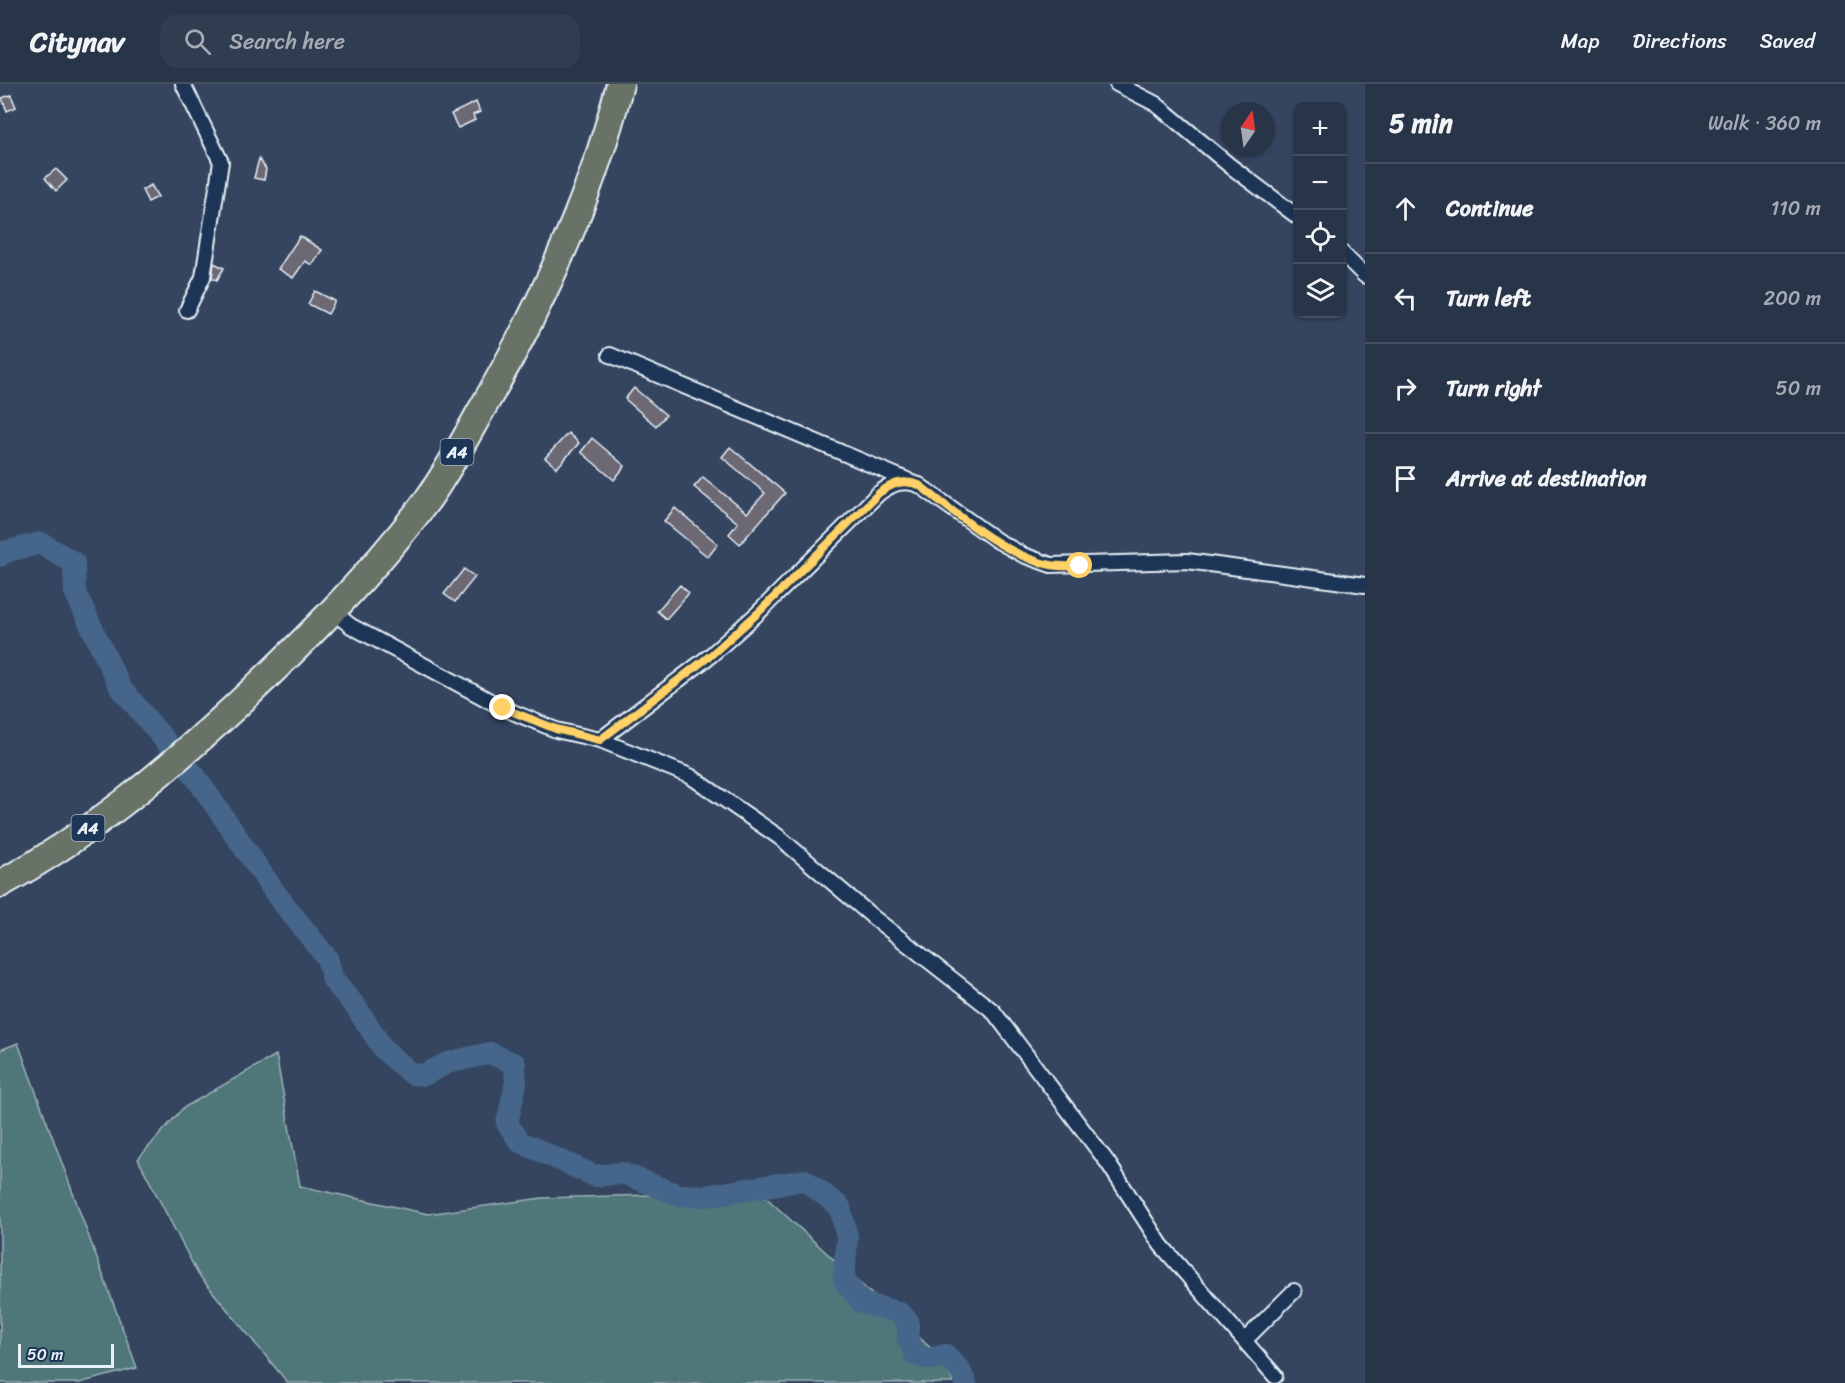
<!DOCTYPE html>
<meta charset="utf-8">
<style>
body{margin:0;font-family:Sriracha,sans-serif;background:#303c4f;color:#f1f3f6}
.controls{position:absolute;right:18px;top:18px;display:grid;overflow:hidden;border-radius:12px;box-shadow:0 2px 4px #0004}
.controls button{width:54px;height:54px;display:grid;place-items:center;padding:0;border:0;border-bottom:2px solid #444f60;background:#283448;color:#f1f3f6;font:30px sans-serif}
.compass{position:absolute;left:1221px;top:18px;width:54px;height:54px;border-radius:50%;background:#283448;box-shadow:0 2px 4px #0004;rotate:13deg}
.scale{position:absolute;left:18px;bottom:15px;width:96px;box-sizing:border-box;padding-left:6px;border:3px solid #e8f1f8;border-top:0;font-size:16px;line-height:21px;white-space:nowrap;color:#e8f1f8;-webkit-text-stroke:4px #1d3557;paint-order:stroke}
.stop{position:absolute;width:18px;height:18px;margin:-14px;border:4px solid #ffd166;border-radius:50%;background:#fff}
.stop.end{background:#ffd166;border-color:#fff;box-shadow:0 2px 6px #0008}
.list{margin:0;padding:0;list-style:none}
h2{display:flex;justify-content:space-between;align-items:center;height:78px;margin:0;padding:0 24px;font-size:26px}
h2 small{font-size:20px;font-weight:400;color:#a5aab4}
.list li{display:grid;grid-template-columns:39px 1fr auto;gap:18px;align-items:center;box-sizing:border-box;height:90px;padding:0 24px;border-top:2px solid #444f60}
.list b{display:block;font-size:22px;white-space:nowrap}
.list em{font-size:20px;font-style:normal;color:#a5aab4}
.icon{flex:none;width:33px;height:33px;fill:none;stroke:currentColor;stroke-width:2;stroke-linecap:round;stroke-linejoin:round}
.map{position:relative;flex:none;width:1365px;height:1299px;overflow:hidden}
header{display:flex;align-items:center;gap:36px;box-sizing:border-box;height:84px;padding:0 30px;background:#283448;border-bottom:2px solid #444f60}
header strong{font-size:28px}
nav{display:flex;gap:33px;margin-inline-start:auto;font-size:21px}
.search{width:420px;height:54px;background:#303c4f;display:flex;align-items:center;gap:15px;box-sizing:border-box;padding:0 21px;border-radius:18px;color:#a5aab4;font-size:22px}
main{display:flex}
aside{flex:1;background:#283448}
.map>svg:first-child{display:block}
.green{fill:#507678;stroke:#9cb4b8;stroke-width:1.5}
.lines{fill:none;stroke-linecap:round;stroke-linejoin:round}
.river{stroke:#44668a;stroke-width:22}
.building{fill:#6c6975;stroke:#e8f1f8;stroke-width:1.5}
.street-casing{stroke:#e8f1f8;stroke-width:18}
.highway-casing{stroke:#e8f1f8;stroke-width:30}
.street{stroke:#1d3557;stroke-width:14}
.highway{stroke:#697266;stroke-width:26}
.route{stroke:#ffd166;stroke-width:8}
.labels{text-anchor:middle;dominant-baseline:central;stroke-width:4.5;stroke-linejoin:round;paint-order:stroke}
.shield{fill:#1d3557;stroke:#abb9c8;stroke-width:1.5}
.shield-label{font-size:16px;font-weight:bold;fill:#e8f1f8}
</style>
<header>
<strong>Citynav</strong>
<div class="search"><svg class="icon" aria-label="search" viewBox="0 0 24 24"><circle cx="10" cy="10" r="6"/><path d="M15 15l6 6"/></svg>Search here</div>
<nav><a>Map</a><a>Directions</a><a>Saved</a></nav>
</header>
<main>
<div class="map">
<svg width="1365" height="1299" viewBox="0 0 1365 1299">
<rect width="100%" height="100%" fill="#354560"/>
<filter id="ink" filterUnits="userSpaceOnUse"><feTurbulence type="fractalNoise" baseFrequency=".0167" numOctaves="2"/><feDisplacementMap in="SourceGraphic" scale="12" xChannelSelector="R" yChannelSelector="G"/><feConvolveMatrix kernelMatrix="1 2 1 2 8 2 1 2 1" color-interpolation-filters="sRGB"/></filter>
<g filter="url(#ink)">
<path class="green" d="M 18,959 L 137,1284 L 79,1299 L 0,1299 L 0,966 Z
M 276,971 L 300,1102 L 428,1130 L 542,1114 L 760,1108 L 946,1278 L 953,1299 L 288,1299 L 198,1190 L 138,1075 L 183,1024 Z"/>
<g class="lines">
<path class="river" d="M 0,472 L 4,468 L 41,459 L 74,479 L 75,508 L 120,603 L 195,692 L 276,810 L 327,874 L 333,896 L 356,923 L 384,966 L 412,990 L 424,991 L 447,979 L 490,969 L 515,980 L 516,999 L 507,1039 L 520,1058 L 595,1092 L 622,1089 L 679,1111 L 704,1112 L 805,1096 L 840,1123 L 847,1153 L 844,1196 L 862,1219 L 898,1228 L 908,1237 L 908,1254 L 916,1271 L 930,1275 L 946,1271 L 959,1285 L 966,1299"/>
</g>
<path class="building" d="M 11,11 L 16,23 L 7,27 L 2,14 Z
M 476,18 L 480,28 L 473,31 L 475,36 L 458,44 L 451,30 Z
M 259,75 L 266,85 L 264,96 L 254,94 Z
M 56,85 L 67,96 L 56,107 L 45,94 Z
M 151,101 L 158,113 L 148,118 L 142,106 Z
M 300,152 L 322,166 L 312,181 L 305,177 L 293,194 L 278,185 Z
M 214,179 L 224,184 L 217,196 L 212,194 Z
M 315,207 L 335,217 L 328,230 L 308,220 Z
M 634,304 L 666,331 L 656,342 L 625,315 Z
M 568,349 L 579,359 L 557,384 L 545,374 Z
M 592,354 L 625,382 L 614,396 L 581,368 Z
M 730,363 L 785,409 L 740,460 L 729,450 L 738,439 L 694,403 L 703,393 L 747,429 L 765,409 L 722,373 Z
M 675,424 L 718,460 L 708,473 L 664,437 Z
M 464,485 L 475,493 L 455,518 L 444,510 Z
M 680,501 L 689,509 L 666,535 L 657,527 Z"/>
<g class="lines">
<g class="street-casing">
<path id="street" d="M 183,0 L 221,78 L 203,193 L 187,226
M 1117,0 L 1156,20 L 1229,81 L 1298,133
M 1342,169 L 1365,192
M 610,271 L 907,396
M 332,527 L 351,542 L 503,624 L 556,646 L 600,656 L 711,571 L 758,529 L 879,409 C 893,399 903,395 919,401 L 996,456 L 1023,471 L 1051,481 L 1187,477 L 1365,501
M 600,656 L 690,692 L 779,753 L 874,834 L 993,927 L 1108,1079 L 1161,1161 L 1275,1292
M 1245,1256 L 1294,1207"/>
</g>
<g class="highway-casing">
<path id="highway" d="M 0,800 C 88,752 164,689 237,621 C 305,557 372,490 428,415 C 447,388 463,359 479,330 C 539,227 591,116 620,0"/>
</g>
<use href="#street" class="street"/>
<use href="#highway" class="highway"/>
</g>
</g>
<g class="lines" filter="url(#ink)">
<path class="route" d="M 503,624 L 556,645 L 600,656 L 711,571 L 758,529 L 879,409 C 893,399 903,395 919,401 C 956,429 1006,473 1051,481 C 1060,483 1071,482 1080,482"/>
</g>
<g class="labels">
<g class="shield">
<rect x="440.5" y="355" width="33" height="26" rx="4.5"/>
<rect x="71.5" y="731" width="33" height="26" rx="4.5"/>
</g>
<g class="shield-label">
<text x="457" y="368">A4</text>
<text x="88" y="744">A4</text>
</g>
</g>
</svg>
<div class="controls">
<button>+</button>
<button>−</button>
<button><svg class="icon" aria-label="locate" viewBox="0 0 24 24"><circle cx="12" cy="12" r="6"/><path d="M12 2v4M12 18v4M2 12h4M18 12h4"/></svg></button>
<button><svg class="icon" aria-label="layers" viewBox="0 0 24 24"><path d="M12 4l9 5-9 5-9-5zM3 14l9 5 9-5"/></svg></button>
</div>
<svg class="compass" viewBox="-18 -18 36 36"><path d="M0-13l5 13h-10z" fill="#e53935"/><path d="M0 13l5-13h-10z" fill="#a5aab4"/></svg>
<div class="scale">50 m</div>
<div class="stop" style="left:1080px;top:482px"></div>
<div class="stop end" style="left:503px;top:624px"></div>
</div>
<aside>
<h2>5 min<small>Walk · 360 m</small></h2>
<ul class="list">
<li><svg class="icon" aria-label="ahead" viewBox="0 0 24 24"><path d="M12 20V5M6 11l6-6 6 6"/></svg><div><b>Continue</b></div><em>110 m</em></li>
<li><svg class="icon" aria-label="left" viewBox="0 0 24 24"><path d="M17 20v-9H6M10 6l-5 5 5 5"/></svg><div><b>Turn left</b></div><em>200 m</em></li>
<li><svg class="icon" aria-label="right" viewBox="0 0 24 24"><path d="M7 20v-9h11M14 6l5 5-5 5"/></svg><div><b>Turn right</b></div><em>50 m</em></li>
<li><svg class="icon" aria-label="arrive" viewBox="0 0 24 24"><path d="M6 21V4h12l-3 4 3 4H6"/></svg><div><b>Arrive at destination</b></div></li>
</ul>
</aside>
</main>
